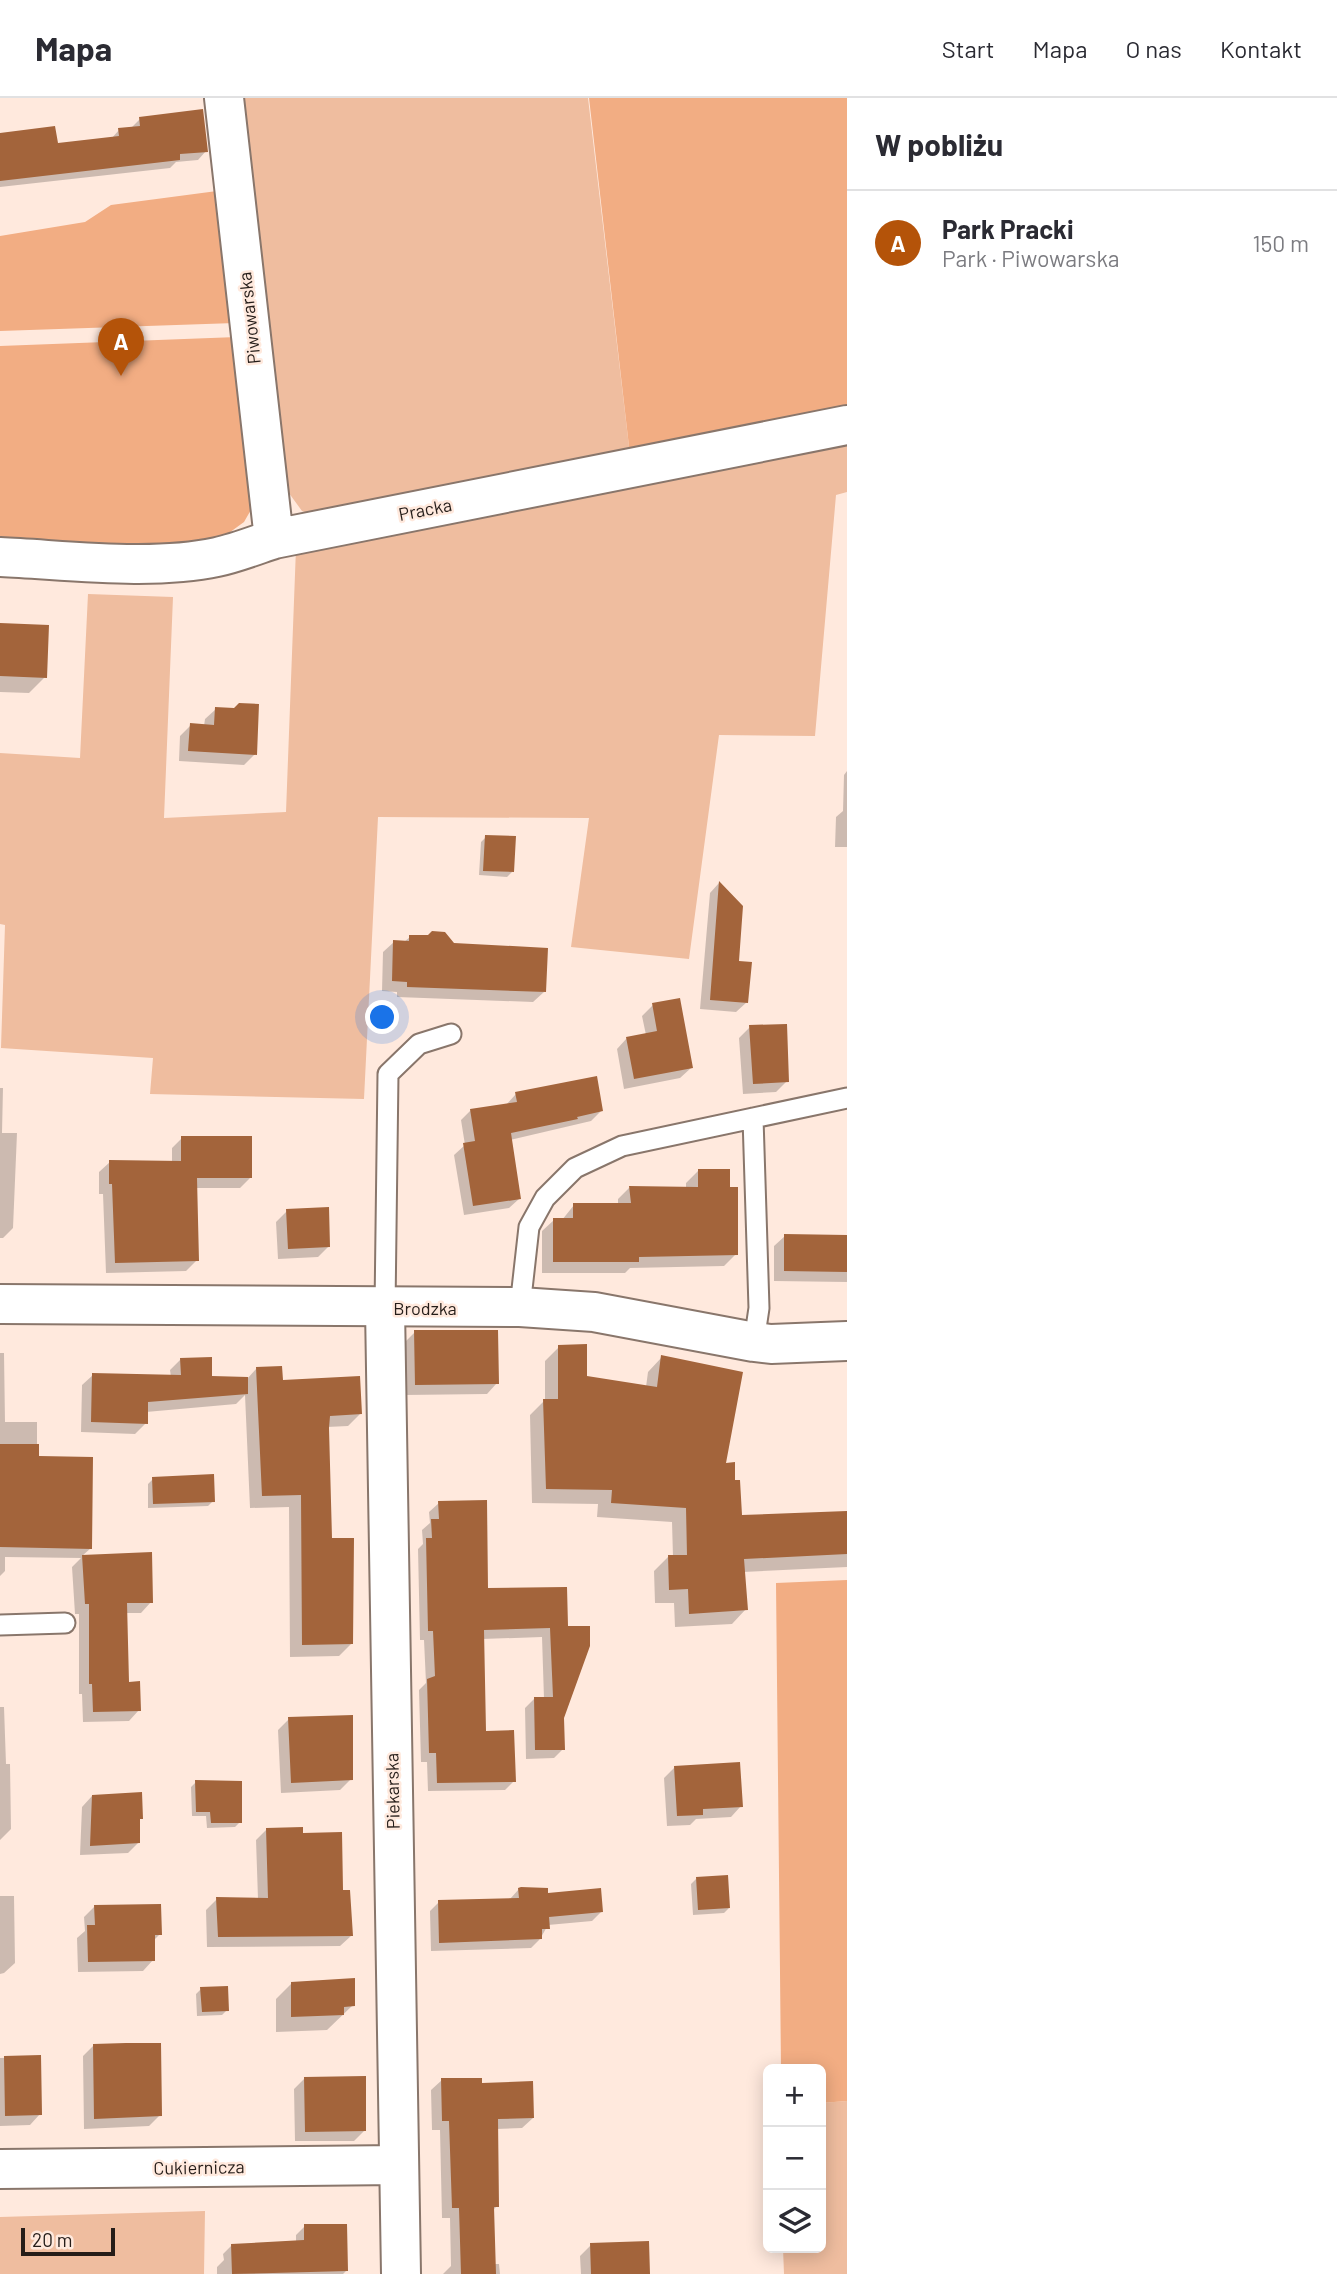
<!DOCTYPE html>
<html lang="pl">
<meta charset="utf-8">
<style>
body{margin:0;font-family:Barlow,sans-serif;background:#f2f2f3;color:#2b2b33}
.controls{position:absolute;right:21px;bottom:21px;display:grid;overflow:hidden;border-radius:10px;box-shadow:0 4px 18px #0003}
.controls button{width:63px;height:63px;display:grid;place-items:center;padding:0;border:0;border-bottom:2px solid #e1e1e2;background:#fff;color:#2b2b33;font:35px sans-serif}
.scale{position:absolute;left:21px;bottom:18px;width:94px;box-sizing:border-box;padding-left:7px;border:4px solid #251d19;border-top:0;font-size:19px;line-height:24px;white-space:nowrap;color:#251d19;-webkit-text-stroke:5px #ffe9dd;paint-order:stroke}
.you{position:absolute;left:383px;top:920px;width:24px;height:24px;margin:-18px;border:5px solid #fff;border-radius:50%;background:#1a73e8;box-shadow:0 0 0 10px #1a73e833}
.badge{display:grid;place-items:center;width:46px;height:46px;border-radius:50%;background:#b45309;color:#fff;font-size:23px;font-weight:700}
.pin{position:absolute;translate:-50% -58px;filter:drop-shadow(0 2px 4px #0008)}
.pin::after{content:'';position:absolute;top:37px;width:24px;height:21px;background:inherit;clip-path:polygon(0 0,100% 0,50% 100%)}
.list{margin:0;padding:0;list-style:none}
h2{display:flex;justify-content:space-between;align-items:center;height:91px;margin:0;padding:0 28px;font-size:30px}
h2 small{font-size:23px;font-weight:400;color:#7c7c81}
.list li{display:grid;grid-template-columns:46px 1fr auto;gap:21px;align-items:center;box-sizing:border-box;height:105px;padding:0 28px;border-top:2px solid #e1e1e2}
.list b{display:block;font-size:26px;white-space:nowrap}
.list p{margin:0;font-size:23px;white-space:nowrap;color:#7c7c81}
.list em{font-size:23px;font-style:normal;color:#7c7c81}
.icon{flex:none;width:38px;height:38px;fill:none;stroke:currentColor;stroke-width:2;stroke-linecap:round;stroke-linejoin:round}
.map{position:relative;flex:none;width:847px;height:2176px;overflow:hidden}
header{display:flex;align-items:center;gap:42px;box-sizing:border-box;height:98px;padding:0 35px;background:#fff;border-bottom:2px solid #e1e1e2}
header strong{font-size:33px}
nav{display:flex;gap:38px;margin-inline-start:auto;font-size:24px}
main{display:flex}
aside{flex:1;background:#fff}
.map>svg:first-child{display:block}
.green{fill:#efbd9f}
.forest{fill:#f2ad83}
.shadow{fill:#0003}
.building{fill:#a3643b}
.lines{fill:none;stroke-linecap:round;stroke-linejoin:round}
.service-casing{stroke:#89766b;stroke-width:23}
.minor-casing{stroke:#89766b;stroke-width:42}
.tertiary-casing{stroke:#89766b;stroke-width:42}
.service{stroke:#fff;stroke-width:19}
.minor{stroke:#fff;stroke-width:38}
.tertiary{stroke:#fff;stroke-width:38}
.labels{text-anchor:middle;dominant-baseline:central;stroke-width:5;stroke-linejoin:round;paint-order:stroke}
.street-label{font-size:18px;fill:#251d19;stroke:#ffe9dd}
</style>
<header>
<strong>Mapa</strong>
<nav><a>Start</a><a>Mapa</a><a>O nas</a><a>Kontakt</a></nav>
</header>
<main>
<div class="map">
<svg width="847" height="2176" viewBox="0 0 847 2176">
<rect width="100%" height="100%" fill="#ffe9dd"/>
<path class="green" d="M 240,0 L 588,0 L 630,357 L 318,419 L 302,413 L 286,391 Z
M 847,348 L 847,394 L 836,397 L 815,638 L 719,637 L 689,861 L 571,849 L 589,720 L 378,719 L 364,1001 L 150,996 L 153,960 L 1,950 L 5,827 L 0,826 L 0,655 L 80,660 L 88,496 L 173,499 L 164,720 L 286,714 L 296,450 L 651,380 Z
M 847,2003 L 847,2176 L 784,2176 L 783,2150 L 821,2150 L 821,2005 Z
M 205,2113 L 204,2176 L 0,2176 L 0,2119 Z"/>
<path class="forest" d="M 589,0 L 847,0 L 847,314 L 630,357 Z
M 217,93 L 235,225 L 0,233 L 0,138 L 85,124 L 111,107 Z
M 237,239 L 256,403 L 244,424 L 222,440 L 191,447 L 129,450 L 0,444 L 0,248 Z
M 847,1482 L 847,2003 L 821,2005 L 821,1971 L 781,1971 L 776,1485 Z"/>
<path class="shadow" d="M 140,21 L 206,53 L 198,62 L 176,64 L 170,70 L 0,89 L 0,37 L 56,47 L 111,41 L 119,32 L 131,30 Z
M 0,526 L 45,579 L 29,595 L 0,594 Z
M 216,611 L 255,656 L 244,667 L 179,663 L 180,638 L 191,627 L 204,628 L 205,621 Z
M 847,673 L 847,749 L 835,749 L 836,719 L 843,713 L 844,677 Z
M 486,739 L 512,774 L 507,779 L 479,777 L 481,744 Z
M 719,785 L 747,904 L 736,914 L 700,911 L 710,795 Z
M 410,839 L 453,847 L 544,894 L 533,904 L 397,899 L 397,894 L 382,893 L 383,854 L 394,844 L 404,844 Z
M 653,907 L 691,970 L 680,980 L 624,991 L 617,951 L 627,940 L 646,937 L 642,918 Z
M 750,929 L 787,983 L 776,994 L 743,996 L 739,940 Z
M 0,990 L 3,990 L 2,1035 L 17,1035 L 13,1130 L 3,1140 L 0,1140 Z
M 516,996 L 601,1013 L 591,1023 L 510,1042 L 519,1101 L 509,1110 L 464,1117 L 454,1057 L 465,1047 L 461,1022 L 471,1012 L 506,1007 Z
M 182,1040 L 250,1080 L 240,1090 L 195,1090 L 197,1162 L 186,1173 L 106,1175 L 103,1096 L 99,1096 L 99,1074 L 110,1064 L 172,1065 L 172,1050 Z
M 698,1073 L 736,1156 L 724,1168 L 630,1170 L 625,1175 L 542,1175 L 542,1133 L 554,1122 L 562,1122 L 574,1107 L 618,1107 L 618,1101 L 629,1090 L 686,1090 L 686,1085 Z
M 287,1113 L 329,1148 L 318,1159 L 278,1161 L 276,1124 Z
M 785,1138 L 847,1139 L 847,1184 L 774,1183 L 774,1148 Z
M 415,1234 L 497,1285 L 487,1296 L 405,1297 L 404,1245 Z
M 559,1249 L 585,1280 L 646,1289 L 648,1274 L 662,1259 L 733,1384 L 740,1419 L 847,1415 L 847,1469 L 743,1474 L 746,1511 L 732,1526 L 675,1529 L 674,1505 L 655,1505 L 654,1473 L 668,1459 L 673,1459 L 672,1424 L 597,1419 L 598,1406 L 532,1405 L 530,1317 L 545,1302 L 545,1263 Z
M 0,1255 L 4,1255 L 5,1324 L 37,1324 L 37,1360 L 91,1450 L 82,1458 L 151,1504 L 141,1515 L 126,1515 L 127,1585 L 139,1612 L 129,1623 L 83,1624 L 82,1596 L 79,1596 L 79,1516 L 75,1516 L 72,1469 L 81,1460 L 5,1459 L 5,1473 L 0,1478 Z
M 181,1261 L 210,1280 L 247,1281 L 257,1270 L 282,1284 L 360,1316 L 348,1328 L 327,1329 L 330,1442 L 352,1545 L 339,1558 L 290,1559 L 289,1409 L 250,1410 L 245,1297 L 236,1306 L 146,1314 L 146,1325 L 135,1336 L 81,1334 L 82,1287 L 93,1277 L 171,1279 L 170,1272 Z
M 153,1381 L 213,1403 L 208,1408 L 148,1410 L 148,1386 Z
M 439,1405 L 487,1492 L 565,1490 L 563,1651 L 554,1660 L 526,1661 L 525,1610 L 534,1601 L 544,1601 L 542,1539 L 482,1541 L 484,1635 L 514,1683 L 505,1692 L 428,1693 L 427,1664 L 421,1664 L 419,1592 L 426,1585 L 424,1542 L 420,1542 L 418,1451 L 423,1446 L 422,1432 L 430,1425 L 429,1414 Z
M 0,1609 L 4,1609 L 6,1666 L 10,1666 L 11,1731 L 0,1742 Z
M 289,1621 L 351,1681 L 340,1692 L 281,1695 L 278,1632 Z
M 675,1669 L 741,1708 L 731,1719 L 696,1721 L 690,1727 L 667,1728 L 664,1680 Z
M 196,1684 L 240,1724 L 235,1729 L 207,1730 L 206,1718 L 192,1718 L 191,1689 Z
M 92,1698 L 141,1720 L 138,1723 L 139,1744 L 128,1755 L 80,1757 L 82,1709 Z
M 267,1731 L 301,1737 L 341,1794 L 351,1838 L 340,1848 L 207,1849 L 206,1812 L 217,1801 L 258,1801 L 256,1742 Z
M 696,1781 L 729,1810 L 724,1815 L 693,1817 L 691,1786 Z
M 519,1791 L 547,1797 L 601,1814 L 592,1823 L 548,1827 L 540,1841 L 531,1850 L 431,1853 L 430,1813 L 439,1804 L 510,1801 Z
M 0,1798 L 14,1798 L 15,1865 L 4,1875 L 0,1876 Z
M 95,1808 L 160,1836 L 153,1843 L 153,1862 L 143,1873 L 78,1874 L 77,1840 L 85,1833 L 84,1819 Z
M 292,1885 L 353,1907 L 327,1932 L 276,1934 L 276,1901 Z
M 201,1891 L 227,1912 L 222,1917 L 197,1918 L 196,1896 Z
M 94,1947 L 160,2017 L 149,2028 L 84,2031 L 83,1958 Z
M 39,1959 L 40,2016 L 30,2027 L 0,2028 L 0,1960 Z
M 304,1981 L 364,2033 L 354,2043 L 295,2043 L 294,1991 Z
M 442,1982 L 481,1987 L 533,2020 L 522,2030 L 496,2031 L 497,2108 L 492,2113 L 494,2166 L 499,2166 L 500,2176 L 443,2176 L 451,2168 L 450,2120 L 442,2120 L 440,2032 L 432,2032 L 431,1992 Z
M 305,2128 L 346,2173 L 343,2176 L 217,2176 L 217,2169 L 224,2162 L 223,2156 L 232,2147 L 296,2144 L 296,2137 Z
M 591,2147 L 648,2176 L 581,2176 L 580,2158 Z"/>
<path class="building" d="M 203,11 L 208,54 L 180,56 L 180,62 L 0,83 L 0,35 L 55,28 L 58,45 L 119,38 L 118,30 L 140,28 L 139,19 Z
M 0,525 L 49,527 L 47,580 L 0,578 Z
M 239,605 L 259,606 L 257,657 L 188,653 L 190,625 L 214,627 L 215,609 L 234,610 Z
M 485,737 L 516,738 L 514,774 L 483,773 Z
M 719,783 L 743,808 L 739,863 L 752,864 L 748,905 L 710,902 Z
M 432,833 L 445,834 L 454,845 L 548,850 L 546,894 L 407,889 L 407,884 L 392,883 L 393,842 L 409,843 L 409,837 L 428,837 Z
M 680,900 L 693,970 L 634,981 L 626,939 L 657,933 L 652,905 Z
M 787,926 L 789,984 L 753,986 L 749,927 Z
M 597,978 L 603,1013 L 577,1019 L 578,1021 L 511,1035 L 521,1101 L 473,1108 L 463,1045 L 475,1043 L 470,1011 L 517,1004 L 515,994 Z
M 181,1038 L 252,1038 L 252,1080 L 197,1080 L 199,1163 L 115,1165 L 112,1086 L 109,1086 L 109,1062 L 181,1063 Z
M 698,1071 L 730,1071 L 730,1089 L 738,1089 L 738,1157 L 639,1159 L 639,1164 L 553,1164 L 553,1120 L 573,1120 L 573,1105 L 631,1105 L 629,1088 L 698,1089 Z
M 329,1109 L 330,1149 L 288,1151 L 286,1111 Z
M 784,1136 L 847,1137 L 847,1174 L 784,1173 Z
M 414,1232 L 498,1232 L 499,1286 L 415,1287 Z
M 587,1246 L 587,1278 L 657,1289 L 661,1257 L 743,1274 L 726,1365 L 735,1364 L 735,1382 L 740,1382 L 742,1417 L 847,1413 L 847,1456 L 744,1461 L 748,1512 L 689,1516 L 688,1491 L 669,1492 L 668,1457 L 687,1457 L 686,1410 L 611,1405 L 612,1392 L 546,1391 L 543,1301 L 558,1301 L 558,1247 Z
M 212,1259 L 212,1278 L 248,1279 L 248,1296 L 148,1304 L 148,1326 L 91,1324 L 92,1275 L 181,1277 L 180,1260 Z
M 282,1268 L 283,1282 L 360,1278 L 362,1316 L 330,1318 L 329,1330 L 332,1440 L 354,1440 L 353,1546 L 302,1547 L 301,1397 L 262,1398 L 256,1269 Z
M 0,1346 L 39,1346 L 39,1358 L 93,1359 L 92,1451 L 0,1449 Z
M 214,1376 L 215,1404 L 153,1406 L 152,1379 Z
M 487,1402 L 488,1490 L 567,1489 L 568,1528 L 590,1528 L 590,1548 L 564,1620 L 565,1652 L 535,1652 L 534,1599 L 553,1599 L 550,1530 L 484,1532 L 486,1633 L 514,1632 L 516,1684 L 437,1685 L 436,1655 L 429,1655 L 427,1581 L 435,1578 L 433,1533 L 428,1533 L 426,1440 L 432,1440 L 431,1421 L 439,1421 L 438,1403 Z
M 152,1454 L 153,1505 L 127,1505 L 129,1584 L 140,1583 L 141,1613 L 93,1614 L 92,1586 L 89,1586 L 89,1506 L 85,1506 L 82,1457 Z
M 353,1617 L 353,1682 L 291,1685 L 288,1619 Z
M 740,1664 L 743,1709 L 703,1711 L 703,1717 L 677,1718 L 674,1668 Z
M 195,1682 L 242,1683 L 242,1725 L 211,1725 L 210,1714 L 196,1714 Z
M 142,1694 L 143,1721 L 140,1721 L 140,1745 L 90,1748 L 92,1697 Z
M 303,1729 L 303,1735 L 342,1734 L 343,1792 L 350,1792 L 353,1838 L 218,1839 L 216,1799 L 268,1800 L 266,1730 Z
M 728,1777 L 730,1810 L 698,1812 L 696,1779 Z
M 521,1789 L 548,1790 L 548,1795 L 601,1790 L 603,1814 L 549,1819 L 550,1831 L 542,1831 L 542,1841 L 439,1845 L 438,1802 L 519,1800 L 518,1790 Z
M 161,1806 L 162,1837 L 155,1837 L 155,1863 L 88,1864 L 87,1827 L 95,1827 L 94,1807 Z
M 355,1880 L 355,1908 L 344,1909 L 344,1917 L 291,1919 L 291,1884 Z
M 228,1888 L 229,1913 L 202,1914 L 200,1889 Z
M 126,1945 L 161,1945 L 162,2018 L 94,2021 L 93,1946 Z
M 41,1957 L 42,2017 L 5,2018 L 4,1958 Z
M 366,1978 L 366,2033 L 305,2034 L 304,1979 Z
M 441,1980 L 482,1980 L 482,1985 L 533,1983 L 534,2020 L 498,2021 L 499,2109 L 494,2109 L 496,2176 L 461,2176 L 459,2110 L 452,2110 L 449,2023 L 442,2023 Z
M 304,2126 L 347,2126 L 348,2173 L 232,2176 L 231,2146 L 304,2142 Z
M 649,2143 L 650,2176 L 591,2176 L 590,2145 Z"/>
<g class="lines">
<g class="service-casing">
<path id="service" d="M 753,1020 L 759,1210 L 754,1244
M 520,1209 L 529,1129 L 545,1100 L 575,1070 L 622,1048 L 847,1000
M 385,1210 L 388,976 L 419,946 L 451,936
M 0,1527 L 65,1525"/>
</g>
<g class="minor-casing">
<path id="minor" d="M 224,0 L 274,441
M 0,459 C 67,462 152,473 217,459 C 236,455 256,447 274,441 L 847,327
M 385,1210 L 401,2176
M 0,2071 L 398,2067"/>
</g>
<g class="tertiary-casing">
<path id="tertiary" d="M 0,1206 L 520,1209 L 594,1214 L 754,1244 L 771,1246 L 847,1243"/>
</g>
<use href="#service" class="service"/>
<use href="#minor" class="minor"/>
<use href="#tertiary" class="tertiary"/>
</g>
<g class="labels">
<g class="street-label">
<text transform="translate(249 220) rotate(-96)">Piwowarska</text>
<text transform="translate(425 411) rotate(-11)">Pracka</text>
<text x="425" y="1210">Brodzka</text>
<text transform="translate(392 1693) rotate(-91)">Piekarska</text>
<text transform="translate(199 2069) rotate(-1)">Cukiernicza</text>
</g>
</g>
</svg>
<div class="controls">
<button>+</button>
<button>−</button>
<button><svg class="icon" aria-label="layers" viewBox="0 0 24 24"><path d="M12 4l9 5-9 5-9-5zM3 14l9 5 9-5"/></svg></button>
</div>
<div class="scale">20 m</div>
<div class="you"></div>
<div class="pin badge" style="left:121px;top:278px">A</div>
</div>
<aside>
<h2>W pobliżu<small></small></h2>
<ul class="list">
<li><span class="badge">A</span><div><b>Park Pracki</b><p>Park · Piwowarska</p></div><em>150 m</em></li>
</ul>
</aside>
</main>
